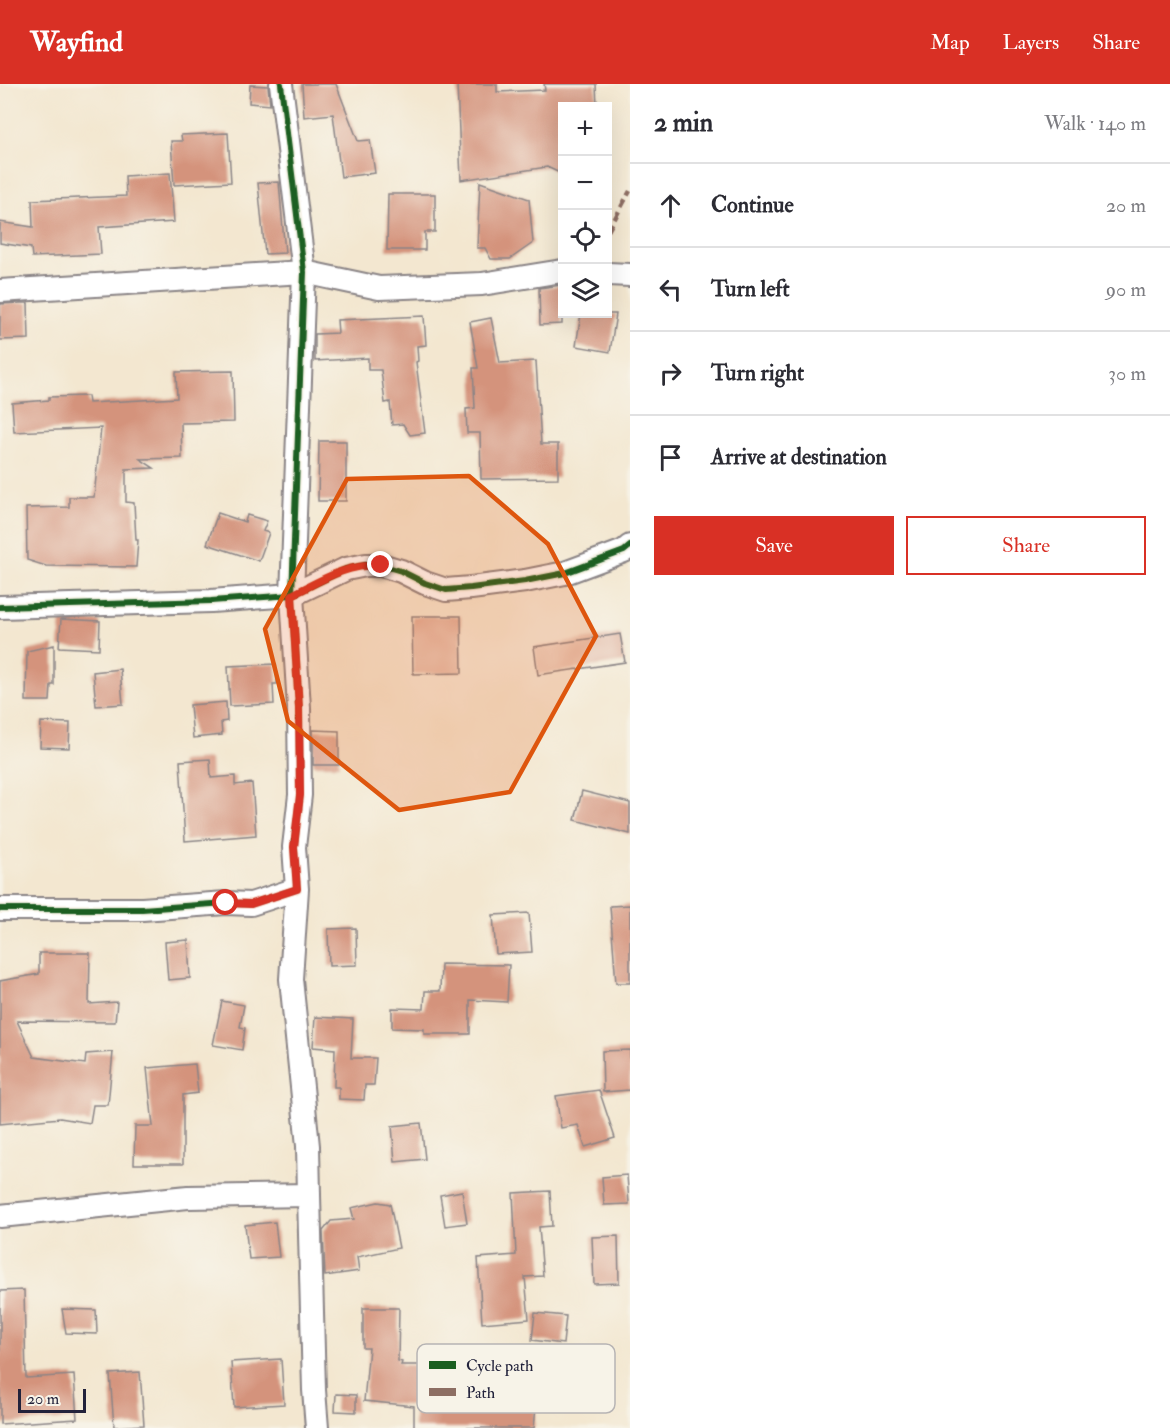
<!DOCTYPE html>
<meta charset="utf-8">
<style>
body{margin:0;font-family:"IM FELL Double Pica",serif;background:#f2f2f3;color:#2b2b33}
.controls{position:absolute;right:18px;top:18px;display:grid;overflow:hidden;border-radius:0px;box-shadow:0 6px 24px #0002}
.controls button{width:54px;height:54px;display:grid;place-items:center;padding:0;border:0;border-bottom:2px solid #e1e1e2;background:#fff;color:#2b2b33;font:30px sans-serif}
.scale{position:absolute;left:18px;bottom:15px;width:68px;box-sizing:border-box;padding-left:6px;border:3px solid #22223b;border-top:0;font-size:16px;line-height:21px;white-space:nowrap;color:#22223b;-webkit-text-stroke:4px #f7f3e8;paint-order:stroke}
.stop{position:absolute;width:18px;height:18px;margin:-14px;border:4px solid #d93025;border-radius:50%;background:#fff}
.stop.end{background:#d93025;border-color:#fff;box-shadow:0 2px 6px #0008}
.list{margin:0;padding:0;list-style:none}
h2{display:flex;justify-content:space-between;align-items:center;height:78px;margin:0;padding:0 24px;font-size:26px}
h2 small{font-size:20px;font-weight:400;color:#7c7c81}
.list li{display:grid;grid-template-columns:39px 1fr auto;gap:18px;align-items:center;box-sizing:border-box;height:84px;padding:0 24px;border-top:2px solid #e1e1e2}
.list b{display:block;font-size:22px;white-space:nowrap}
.list em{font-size:20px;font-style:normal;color:#7c7c81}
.actions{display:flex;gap:12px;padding:18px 24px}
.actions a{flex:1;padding:14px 0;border:2px solid #d93025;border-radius:0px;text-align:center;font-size:21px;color:#d93025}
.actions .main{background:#d93025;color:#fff}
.icon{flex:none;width:33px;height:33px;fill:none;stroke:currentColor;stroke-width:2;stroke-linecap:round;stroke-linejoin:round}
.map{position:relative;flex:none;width:630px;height:1344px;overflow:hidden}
header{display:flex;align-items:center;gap:36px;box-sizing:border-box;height:84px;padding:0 30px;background:#d93025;color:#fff}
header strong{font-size:28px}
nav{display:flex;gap:33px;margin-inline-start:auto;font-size:21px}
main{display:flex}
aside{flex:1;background:#fff}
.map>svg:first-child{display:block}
.building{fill:#d4937c}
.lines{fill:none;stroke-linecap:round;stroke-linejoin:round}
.street-casing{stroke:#8a8486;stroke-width:26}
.street{stroke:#fff;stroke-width:22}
.quiet{stroke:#8d6e63;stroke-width:4.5;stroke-dasharray:9 4.5;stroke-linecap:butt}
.cycleway-casing{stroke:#f7f3e8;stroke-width:10}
.cycleway{stroke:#1b5e20;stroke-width:6}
.route{stroke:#d93025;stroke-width:8}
.marked{fill:#de560e;fill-opacity:0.2;stroke:#de560e;stroke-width:4.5;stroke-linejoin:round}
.key{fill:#f7f3e8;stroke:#b7b4b4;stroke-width:1.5}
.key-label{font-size:16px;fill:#22223b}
</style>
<header>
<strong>Wayfind</strong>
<nav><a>Map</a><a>Layers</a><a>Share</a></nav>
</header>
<main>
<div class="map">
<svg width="630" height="1344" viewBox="0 0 630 1344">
<rect width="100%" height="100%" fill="#f7f3e8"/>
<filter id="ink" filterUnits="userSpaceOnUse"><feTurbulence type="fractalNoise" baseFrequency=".0167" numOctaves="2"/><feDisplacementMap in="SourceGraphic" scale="12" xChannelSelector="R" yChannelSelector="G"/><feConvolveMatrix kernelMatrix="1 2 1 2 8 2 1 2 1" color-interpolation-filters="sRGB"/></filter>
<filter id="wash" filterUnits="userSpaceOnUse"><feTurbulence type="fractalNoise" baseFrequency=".008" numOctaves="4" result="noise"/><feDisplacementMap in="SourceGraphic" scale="24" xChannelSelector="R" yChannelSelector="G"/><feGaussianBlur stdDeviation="1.35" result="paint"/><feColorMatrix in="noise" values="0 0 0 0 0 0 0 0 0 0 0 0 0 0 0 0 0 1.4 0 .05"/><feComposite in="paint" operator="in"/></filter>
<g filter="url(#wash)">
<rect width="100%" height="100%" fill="#f3e7d0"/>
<g id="blocks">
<path class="building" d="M 302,0 L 336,0 L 358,57 L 370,56 L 375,89 L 341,93 L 333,30 L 304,33 Z
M 457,0 L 497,0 L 497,8 L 545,6 L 544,0 L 596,0 L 597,22 L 562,22 L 562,90 L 547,83 L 461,96 Z
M 250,1 L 268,2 L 270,21 L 249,19 Z
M 228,49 L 231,98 L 174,101 L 171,57 L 182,57 L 181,51 Z
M 170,89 L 174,138 L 99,143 L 101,170 L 32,173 L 31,164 L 0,159 L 0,138 L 33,143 L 32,116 L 126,112 L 125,92 Z
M 279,98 L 285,169 L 265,170 L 258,99 Z
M 480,98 L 529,115 L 533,159 L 510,175 L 491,175 L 485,164 L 477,164 Z
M 388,110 L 435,110 L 435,148 L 425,148 L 425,166 L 387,166 Z
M 562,201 L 562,240 L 540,241 L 539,204 Z
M 20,219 L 28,219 L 29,255 L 0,256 L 0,220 Z
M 581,230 L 616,230 L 610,268 L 576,262 Z
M 424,232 L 426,261 L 417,262 L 418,277 L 416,278 L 425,349 L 410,351 L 403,340 L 392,341 L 390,318 L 385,319 L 381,286 L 368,286 L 368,274 L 315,277 L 315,250 L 338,249 L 337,236 Z
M 491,234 L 500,279 L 536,277 L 541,360 L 558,360 L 558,394 L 481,395 L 480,349 L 467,349 L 466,325 L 475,324 L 473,284 L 478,284 L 470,238 Z
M 233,287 L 234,338 L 181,339 L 182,374 L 140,375 L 154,384 L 126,385 L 126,418 L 134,419 L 136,456 L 138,456 L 136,483 L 46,482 L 27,476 L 26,424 L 69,423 L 69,413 L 94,413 L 101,344 L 14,348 L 12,319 L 49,316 L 49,313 L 88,312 L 89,319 L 177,314 L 176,288 Z
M 319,357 L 346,357 L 346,417 L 318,417 Z
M 218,429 L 245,438 L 247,431 L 267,437 L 263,447 L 269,449 L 259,477 L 207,460 Z
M 412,532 L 461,532 L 462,589 L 413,590 Z
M 61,535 L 100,537 L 99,565 L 59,563 Z
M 620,550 L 625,578 L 538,591 L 534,563 Z
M 54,561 L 54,601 L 51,601 L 50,617 L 26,617 L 27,567 Z
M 276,580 L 277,600 L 273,600 L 274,620 L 230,622 L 228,582 Z
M 120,585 L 123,620 L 96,622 L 93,588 Z
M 226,618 L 227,637 L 221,638 L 222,651 L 193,654 L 190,621 Z
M 41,638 L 70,639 L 69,664 L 40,663 Z
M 313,646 L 339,647 L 339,681 L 313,681 Z
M 210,675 L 211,694 L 235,692 L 235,701 L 252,699 L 256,751 L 185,757 L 180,677 Z
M 582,707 L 630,719 L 630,750 L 575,736 Z
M 630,821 L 630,899 L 616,899 L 610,822 Z
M 529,829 L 532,868 L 496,870 L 493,831 Z
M 356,844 L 357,881 L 329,882 L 328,845 Z
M 188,856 L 190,894 L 168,896 L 165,858 Z
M 39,869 L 90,869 L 89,920 L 117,918 L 115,938 L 17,937 L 34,973 L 85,980 L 86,970 L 113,968 L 108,1021 L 93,1021 L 90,1039 L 60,1034 L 0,1040 L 0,897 L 39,890 Z
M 441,880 L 509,881 L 507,918 L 470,916 L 470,950 L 424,950 L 424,945 L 392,944 L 392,924 L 424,925 L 425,907 L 440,907 Z
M 222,917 L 244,921 L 240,943 L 245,944 L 242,966 L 213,961 Z
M 315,933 L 353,935 L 351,974 L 376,974 L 374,1001 L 365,1001 L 364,1016 L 339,1015 L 339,1003 L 334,1003 L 335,965 L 313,963 Z
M 630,966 L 630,1006 L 603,1008 L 602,967 Z
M 195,980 L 198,1009 L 183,1011 L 183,1080 L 134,1080 L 135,1042 L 153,1042 L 147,984 Z
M 599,1006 L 615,1054 L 585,1063 L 578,1041 L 561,1044 L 556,1012 Z
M 421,1039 L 425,1075 L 395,1078 L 392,1042 Z
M 627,1091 L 629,1120 L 604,1121 L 602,1093 Z
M 462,1107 L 467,1139 L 445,1142 L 440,1111 Z
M 550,1107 L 552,1142 L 539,1143 L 543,1192 L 525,1193 L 529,1235 L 482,1239 L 478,1174 L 516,1171 L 513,1109 Z
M 378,1118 L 390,1120 L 399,1164 L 357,1173 L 359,1187 L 325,1192 L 323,1147 L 331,1137 L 354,1135 L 351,1124 Z
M 275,1138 L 279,1173 L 249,1175 L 245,1141 Z
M 618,1152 L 619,1199 L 594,1200 L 592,1153 Z
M 24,1206 L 26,1294 L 74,1291 L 77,1335 L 0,1340 L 0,1207 Z
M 363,1224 L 399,1224 L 398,1277 L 402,1278 L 401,1281 L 489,1281 L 489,1316 L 536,1323 L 534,1344 L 414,1344 L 414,1322 L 364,1317 L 369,1264 L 363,1264 Z
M 62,1225 L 96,1226 L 97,1250 L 66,1249 Z
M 535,1229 L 566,1232 L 563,1260 L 532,1256 Z
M 281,1275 L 284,1320 L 234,1323 L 231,1278 Z
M 140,1288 L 144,1341 L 114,1343 L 110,1290 Z
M 336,1310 L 356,1311 L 356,1328 L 335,1327 Z"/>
</g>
</g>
<g filter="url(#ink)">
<use href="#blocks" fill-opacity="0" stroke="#8a8486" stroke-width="1.5"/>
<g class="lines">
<g class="street-casing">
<path id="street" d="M 608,190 L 630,191
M 0,207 L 304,188 L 379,204 L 482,200 L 562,187
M 0,523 L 211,517 L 292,511 L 346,485 L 366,481 L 381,481 L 401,487 L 425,499 L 446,506 L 471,504 L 525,497 L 565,489 L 624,467 L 630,462
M 297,805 L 291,895 L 308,1062 L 309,1111
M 0,825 L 142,825 L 226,819 L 251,820 L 297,805 L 294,763 L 300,711 L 299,624 L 292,511 L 304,188 L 281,0
M 0,1132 L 188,1113 L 309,1111 L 314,1306 L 317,1344"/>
</g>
<use href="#street" class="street"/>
<path class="quiet" d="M 608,147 L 630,107"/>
<g class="cycleway-casing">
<path id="cycleway" d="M 0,523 L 211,517 L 292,511 L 346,485 L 366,481 L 381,481 L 401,487 L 425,499 L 446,506 L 471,504 L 525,497 L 565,489 L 624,467 L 630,462
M 0,825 L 142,825 L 226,819 L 251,820 L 297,805 L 294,763 L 300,711 L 299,624 L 292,511 L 304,188 L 281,0"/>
</g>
<use href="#cycleway" class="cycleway"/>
</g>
</g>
<g class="lines" filter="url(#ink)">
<path class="route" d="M 226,819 L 251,820 L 297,805 L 294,763 L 300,711 L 299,624 L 292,511 C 322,496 346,480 381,481"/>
</g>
<path class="marked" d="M 469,392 L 548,460 L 596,552 L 510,708 L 399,726 L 288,637 L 265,545 L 347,395 Z"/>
<rect x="417" y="1260" width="198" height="69" rx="9" class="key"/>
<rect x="429" y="1277" width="27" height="8" fill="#1b5e20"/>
<rect x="429" y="1304" width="27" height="8" fill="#8d6e63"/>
<g class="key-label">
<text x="466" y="1287">Cycle path</text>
<text x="466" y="1314">Path</text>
</g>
</svg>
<div class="controls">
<button>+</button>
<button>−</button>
<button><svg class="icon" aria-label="locate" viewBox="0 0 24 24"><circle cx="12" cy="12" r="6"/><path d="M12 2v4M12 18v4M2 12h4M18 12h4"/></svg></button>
<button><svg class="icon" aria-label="layers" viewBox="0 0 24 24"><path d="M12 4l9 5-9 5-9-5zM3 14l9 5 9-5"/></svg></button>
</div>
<div class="scale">20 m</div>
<div class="stop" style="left:226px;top:819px"></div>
<div class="stop end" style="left:381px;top:481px"></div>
</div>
<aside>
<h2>2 min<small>Walk · 140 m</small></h2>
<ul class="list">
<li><svg class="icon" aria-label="ahead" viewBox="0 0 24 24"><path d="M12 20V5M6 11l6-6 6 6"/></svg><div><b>Continue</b></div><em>20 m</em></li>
<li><svg class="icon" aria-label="left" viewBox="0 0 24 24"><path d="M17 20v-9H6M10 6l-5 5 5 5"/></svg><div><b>Turn left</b></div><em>90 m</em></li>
<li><svg class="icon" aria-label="right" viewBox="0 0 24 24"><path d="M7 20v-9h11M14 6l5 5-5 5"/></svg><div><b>Turn right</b></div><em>30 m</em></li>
<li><svg class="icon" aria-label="arrive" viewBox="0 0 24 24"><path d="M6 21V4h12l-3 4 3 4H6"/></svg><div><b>Arrive at destination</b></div></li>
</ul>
<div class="actions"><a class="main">Save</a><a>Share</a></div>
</aside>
</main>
